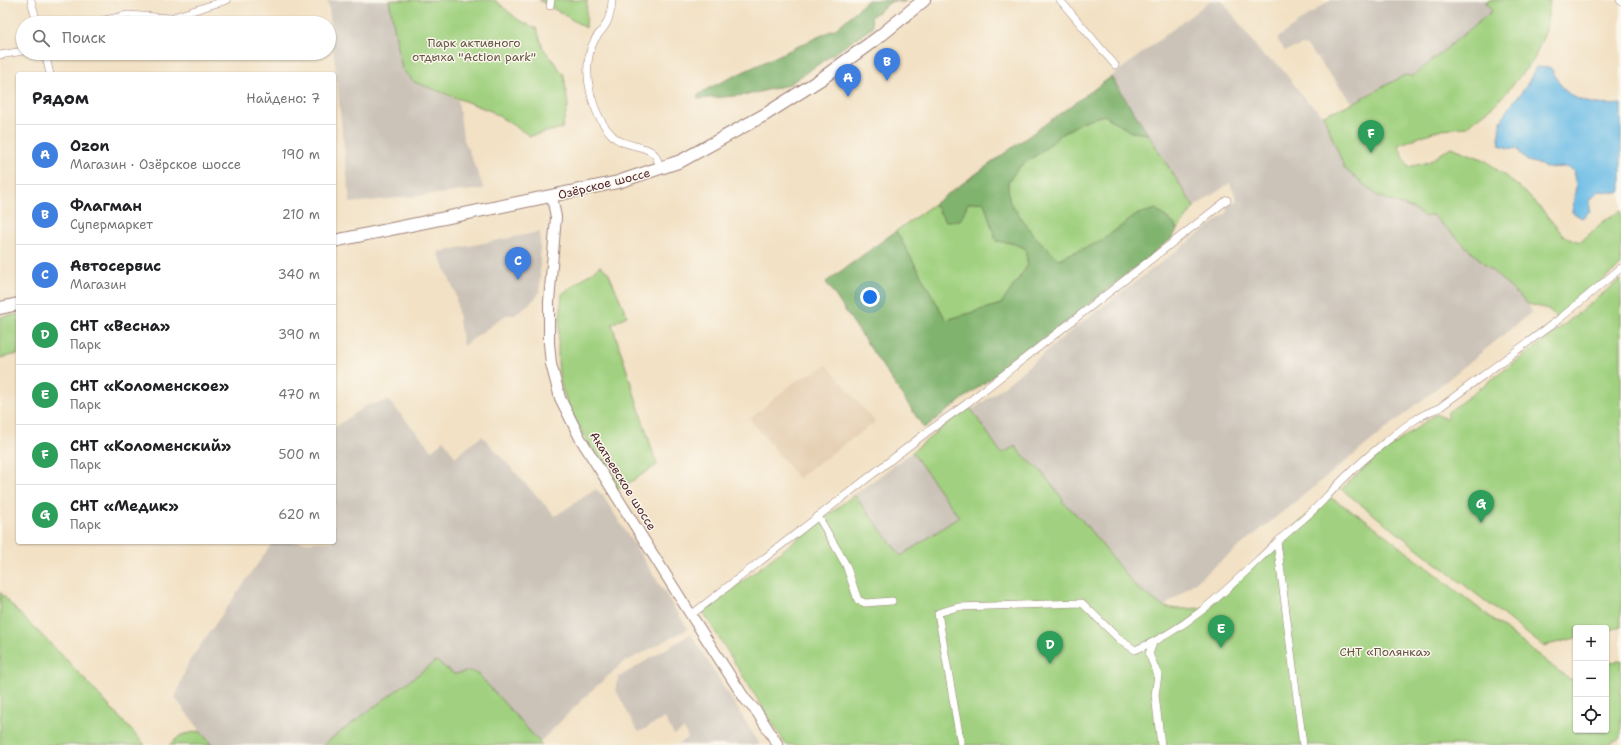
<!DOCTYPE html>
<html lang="ru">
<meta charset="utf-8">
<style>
body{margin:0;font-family:"Shantell Sans",sans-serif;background:#f2f2f2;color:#202124}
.controls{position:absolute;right:12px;bottom:12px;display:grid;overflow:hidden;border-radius:4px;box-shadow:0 1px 3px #0004}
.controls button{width:36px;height:36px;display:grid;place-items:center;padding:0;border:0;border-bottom:1px solid #e0e0e0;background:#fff;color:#202124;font:20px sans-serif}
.you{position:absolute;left:870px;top:297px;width:14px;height:14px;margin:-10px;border:3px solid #fff;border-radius:50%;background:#1a73e8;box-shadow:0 0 0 6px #1a73e833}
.badge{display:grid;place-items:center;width:26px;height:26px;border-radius:50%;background:#7c3aed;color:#fff;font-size:13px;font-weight:700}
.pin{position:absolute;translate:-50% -33px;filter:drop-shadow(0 1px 2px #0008)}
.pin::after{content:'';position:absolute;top:21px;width:14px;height:12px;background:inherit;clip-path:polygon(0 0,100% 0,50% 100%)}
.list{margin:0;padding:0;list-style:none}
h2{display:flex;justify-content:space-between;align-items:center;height:52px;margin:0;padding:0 16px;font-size:17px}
h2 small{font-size:13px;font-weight:400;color:#757577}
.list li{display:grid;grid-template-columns:26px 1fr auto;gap:12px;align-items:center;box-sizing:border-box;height:60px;padding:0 16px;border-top:1px solid #e0e0e0}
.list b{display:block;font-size:15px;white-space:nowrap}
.list p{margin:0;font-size:13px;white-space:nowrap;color:#757577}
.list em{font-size:13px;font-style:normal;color:#757577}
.icon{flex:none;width:22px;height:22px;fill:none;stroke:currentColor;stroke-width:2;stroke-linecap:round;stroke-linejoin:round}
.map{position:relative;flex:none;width:1621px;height:745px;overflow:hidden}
.search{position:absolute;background:#fff;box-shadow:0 1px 3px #0004;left:16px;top:16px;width:320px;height:44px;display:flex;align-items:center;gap:10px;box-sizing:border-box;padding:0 14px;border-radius:22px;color:#757577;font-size:15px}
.panel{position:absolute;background:#fff;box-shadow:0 1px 3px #0004;left:16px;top:72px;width:320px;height:472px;border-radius:4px}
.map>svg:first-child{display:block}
.built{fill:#e6d0b4}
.industrial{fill:#cbc2b8}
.green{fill:#a1d180;stroke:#767856}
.forest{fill:#80b36e;stroke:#65694c}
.water{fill:#6abce6;stroke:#5a6e88}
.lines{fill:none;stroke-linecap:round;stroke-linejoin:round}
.street-casing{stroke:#9e8078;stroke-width:8}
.secondary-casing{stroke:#9e8078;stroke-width:12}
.primary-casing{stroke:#9e8078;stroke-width:14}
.street{stroke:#fff;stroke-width:7}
.secondary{stroke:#fff;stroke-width:10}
.primary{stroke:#fff;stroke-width:12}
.labels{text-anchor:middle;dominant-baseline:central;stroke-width:3;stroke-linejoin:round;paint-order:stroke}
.park-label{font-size:12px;fill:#645444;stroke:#fbf7ec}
.street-label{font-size:12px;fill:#4a1f2b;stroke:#fbf7ec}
</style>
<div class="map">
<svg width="1621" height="745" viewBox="0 0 1621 745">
<rect width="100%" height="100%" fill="#fbf7ec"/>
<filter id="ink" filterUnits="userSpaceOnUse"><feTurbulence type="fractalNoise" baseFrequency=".025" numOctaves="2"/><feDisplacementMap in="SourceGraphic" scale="8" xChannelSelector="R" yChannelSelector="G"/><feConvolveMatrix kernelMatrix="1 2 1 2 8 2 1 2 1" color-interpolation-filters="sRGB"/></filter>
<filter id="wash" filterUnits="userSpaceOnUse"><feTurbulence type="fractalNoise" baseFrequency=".012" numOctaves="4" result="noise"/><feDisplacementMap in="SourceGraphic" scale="16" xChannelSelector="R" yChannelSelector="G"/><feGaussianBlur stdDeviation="0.9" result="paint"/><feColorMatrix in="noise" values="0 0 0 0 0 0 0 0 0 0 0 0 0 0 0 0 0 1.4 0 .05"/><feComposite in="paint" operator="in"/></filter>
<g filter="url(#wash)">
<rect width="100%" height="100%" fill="#f2e1c4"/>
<path class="built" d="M 827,365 L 875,422 L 798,478 L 750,419 L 794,382 Z"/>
<path class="industrial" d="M 328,0 L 389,0 L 402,69 L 414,82 L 458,100 L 463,137 L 484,189 L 350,203 Z
M 1211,0 L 1222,0 L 1263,56 L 1278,64 L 1307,101 L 1323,115 L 1333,137 L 1378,196 L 1413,209 L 1425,217 L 1432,215 L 1528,304 L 1532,312 L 1164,607 L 1136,587 L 1081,519 L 1061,501 L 1040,470 L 1022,455 L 1015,446 L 1003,454 L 972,410 L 1002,388 L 1072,330 L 1228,212 L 1226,208 L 1237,200 L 1230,183 L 1194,207 L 1111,77 Z
M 1330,0 L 1489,0 L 1486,2 L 1492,11 L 1413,76 L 1375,90 L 1353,103 L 1307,46 L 1303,45 L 1285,51 L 1277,39 L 1288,30 Z
M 540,232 L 540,290 L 537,297 L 515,315 L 506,315 L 463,346 L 455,292 L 438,252 Z
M 389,401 L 432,450 L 444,440 L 455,457 L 482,436 L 555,516 L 596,489 L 603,496 L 688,629 L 623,663 L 592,690 L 539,743 L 479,675 L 471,671 L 454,674 L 436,661 L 323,745 L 212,745 L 175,698 L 188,663 L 273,542 L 334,542 L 334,428 L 367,405 Z
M 912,452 L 959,517 L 901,556 L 854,495 Z
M 691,634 L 760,745 L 677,745 L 688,738 L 684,729 L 674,735 L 665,718 L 639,732 L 635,727 L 616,690 L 616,684 L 619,677 Z"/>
<path class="green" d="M 389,0 L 495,0 L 517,19 L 537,29 L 543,48 L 564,75 L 568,106 L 562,128 L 530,136 L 491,111 L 414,82 L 402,69 Z
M 539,0 L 587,0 L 586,28 Z
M 1489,0 L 1550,0 L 1546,30 L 1534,59 L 1507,92 L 1491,108 L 1466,127 L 1441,129 L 1398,145 L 1408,167 L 1429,162 L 1451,147 L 1485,160 L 1519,187 L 1537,204 L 1564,236 L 1580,242 C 1595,231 1603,218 1621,211 L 1621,265 L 1556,318 L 1548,309 L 1528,304 L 1432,215 L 1425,217 L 1413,209 L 1378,196 L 1345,169 L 1323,115 L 1353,103 L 1405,75 L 1413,76 L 1492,11 L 1486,2 Z
M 1104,115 L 1131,132 L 1148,134 L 1194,207 L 1177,231 L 1175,225 L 1164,215 L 1138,214 L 1099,242 L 1058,259 L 1032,233 L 1009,201 L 1008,182 L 1019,167 L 1041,152 L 1062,134 L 1084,121 Z
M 984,202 L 996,241 L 1012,243 L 1025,248 L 1028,265 L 1001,304 L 946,320 L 896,231 L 934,204 L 945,221 L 968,203 Z
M 600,266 L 608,272 L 627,316 L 612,324 L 657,465 L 618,490 C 600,460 571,421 562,388 C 554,363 560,321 562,294 Z
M 1621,279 L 1621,627 L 1606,631 L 1606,628 L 1576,628 L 1576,638 L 1543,646 L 1341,489 L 1377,457 L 1436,414 L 1446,419 L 1448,412 L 1545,340 Z
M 18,314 L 18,354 L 0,358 L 0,317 Z
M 969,406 L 1002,454 L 1015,446 L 1022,455 L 1040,470 L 1063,499 L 1062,501 L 1081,519 L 1136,587 L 1164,607 L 1178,609 L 1206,608 L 1328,496 L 1365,519 L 1570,680 L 1576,677 L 1576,730 L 1606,730 L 1606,662 L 1621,661 L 1621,738 L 1605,745 L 786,745 L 703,612 L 854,495 L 901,556 L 959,517 L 912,452 Z
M 0,592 L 15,609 L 65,658 L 145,745 L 0,745 Z
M 436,661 L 454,674 L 471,671 L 479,675 L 542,745 L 323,745 Z
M 200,731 L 212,745 L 169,745 L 181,735 Z"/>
<path class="forest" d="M 868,0 L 906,0 L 903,2 L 892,1 L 871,17 L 873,27 L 788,85 L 747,95 L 698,99 L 698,95 L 709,88 L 837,28 Z
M 1111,77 L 1148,134 L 1131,132 L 1104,115 L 1084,121 L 1062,134 L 1041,152 L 1019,167 L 1008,182 L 1009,201 L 1032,233 L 1058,259 L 1099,242 L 1138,214 L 1156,209 L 1175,225 L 1177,231 L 1171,239 L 1077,314 L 924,428 L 826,282 L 896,231 L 946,320 L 1001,304 L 1028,265 L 1025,248 L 1012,243 L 996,241 L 984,202 L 968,203 L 960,221 L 945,221 L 934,204 Z"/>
<path class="water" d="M 1536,67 L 1551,68 C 1555,75 1560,86 1567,92 C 1581,104 1603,106 1621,104 L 1621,191 L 1619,193 L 1599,191 L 1590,200 L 1590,211 L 1582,218 L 1572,212 L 1576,186 L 1573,170 L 1565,167 L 1545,168 C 1533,158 1527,168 1518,149 L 1508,148 L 1500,145 C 1495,117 1511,107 1526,86 C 1530,80 1533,73 1536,67 Z"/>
</g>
<g filter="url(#ink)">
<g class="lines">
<g class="street-casing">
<path id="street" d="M 31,0 L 37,23
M 612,0 C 612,8 609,20 605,26 C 602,31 597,35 594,41 C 580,69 591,115 614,137 C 624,147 648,145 655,155 C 657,158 659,164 661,169
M 1060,0 L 1115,65
M 1620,0 L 1621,1
M 550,6 L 551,0
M 91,23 L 128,15 L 170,18 L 227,0
M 45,53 L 50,74
M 0,55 L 23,51
M 818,516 L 846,565 L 858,600 L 865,603 L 892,601
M 1277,542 L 1303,745
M 691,615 L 927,432 L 966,404 L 1227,200
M 1153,643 L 1149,654 L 1158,675 L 1155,695 L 1161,745
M 961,745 L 938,613 L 958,607 L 1082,603 L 1119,639 L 1135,650 C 1193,627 1232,584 1277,542 C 1293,527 1313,513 1328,495 C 1347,474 1366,457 1388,440 C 1404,427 1419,415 1439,408 L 1558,320 L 1621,268"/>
</g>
<g class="secondary-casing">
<path id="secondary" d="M 552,197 L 556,217 L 549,302 L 549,343 L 551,364 L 560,398 L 580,438 L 691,615 L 745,699 L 757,712 L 778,745"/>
</g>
<g class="primary-casing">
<path id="primary" d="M 334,241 L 618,182 L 681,161 L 766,114 L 821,79 L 880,36 L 924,0
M 0,308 L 18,304"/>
</g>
<use href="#street" class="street"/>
<use href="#secondary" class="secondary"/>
<use href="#primary" class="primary"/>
</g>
</g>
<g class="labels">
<g class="park-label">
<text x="474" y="43">Парк активного<tspan x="474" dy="14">отдыха "Action park"</tspan></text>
<text x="1385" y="652">СНТ «Полянка»</text>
</g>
<g class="street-label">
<text transform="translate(604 184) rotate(-14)">Озёрское шоссе</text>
<text transform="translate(623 481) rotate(58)">Акатьевское шоссе</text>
</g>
</g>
</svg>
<div class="controls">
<button>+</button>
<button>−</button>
<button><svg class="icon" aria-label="locate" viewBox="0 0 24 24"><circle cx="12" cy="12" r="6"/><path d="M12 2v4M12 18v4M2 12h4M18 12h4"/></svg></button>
</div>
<div class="you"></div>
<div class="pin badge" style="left:848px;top:97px;background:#3f7fe0">A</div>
<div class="pin badge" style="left:887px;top:81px;background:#3f7fe0">B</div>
<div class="pin badge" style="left:518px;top:280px;background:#3f7fe0">C</div>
<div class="pin badge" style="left:1050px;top:664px;background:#2e9e5b">D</div>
<div class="pin badge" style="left:1221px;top:648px;background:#2e9e5b">E</div>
<div class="pin badge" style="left:1371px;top:153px;background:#2e9e5b">F</div>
<div class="pin badge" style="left:1481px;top:523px;background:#2e9e5b">G</div>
<div class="search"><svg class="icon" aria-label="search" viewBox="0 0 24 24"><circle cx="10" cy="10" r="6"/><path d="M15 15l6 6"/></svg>Поиск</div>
<section class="panel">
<h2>Рядом<small>Найдено: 7</small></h2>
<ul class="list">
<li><span class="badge" style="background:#3f7fe0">A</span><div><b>Ozon</b><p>Магазин · Озёрское шоссе</p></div><em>190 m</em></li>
<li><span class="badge" style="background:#3f7fe0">B</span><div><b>Флагман</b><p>Супермаркет</p></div><em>210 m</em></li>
<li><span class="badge" style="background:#3f7fe0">C</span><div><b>Автосервис</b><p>Магазин</p></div><em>340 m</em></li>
<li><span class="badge" style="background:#2e9e5b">D</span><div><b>СНТ «Весна»</b><p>Парк</p></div><em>390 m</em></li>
<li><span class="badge" style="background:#2e9e5b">E</span><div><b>СНТ «Коломенское»</b><p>Парк</p></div><em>470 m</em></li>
<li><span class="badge" style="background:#2e9e5b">F</span><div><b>СНТ «Коломенский»</b><p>Парк</p></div><em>500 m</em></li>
<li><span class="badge" style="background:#2e9e5b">G</span><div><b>СНТ «Медик»</b><p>Парк</p></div><em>620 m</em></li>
</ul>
</section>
</div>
